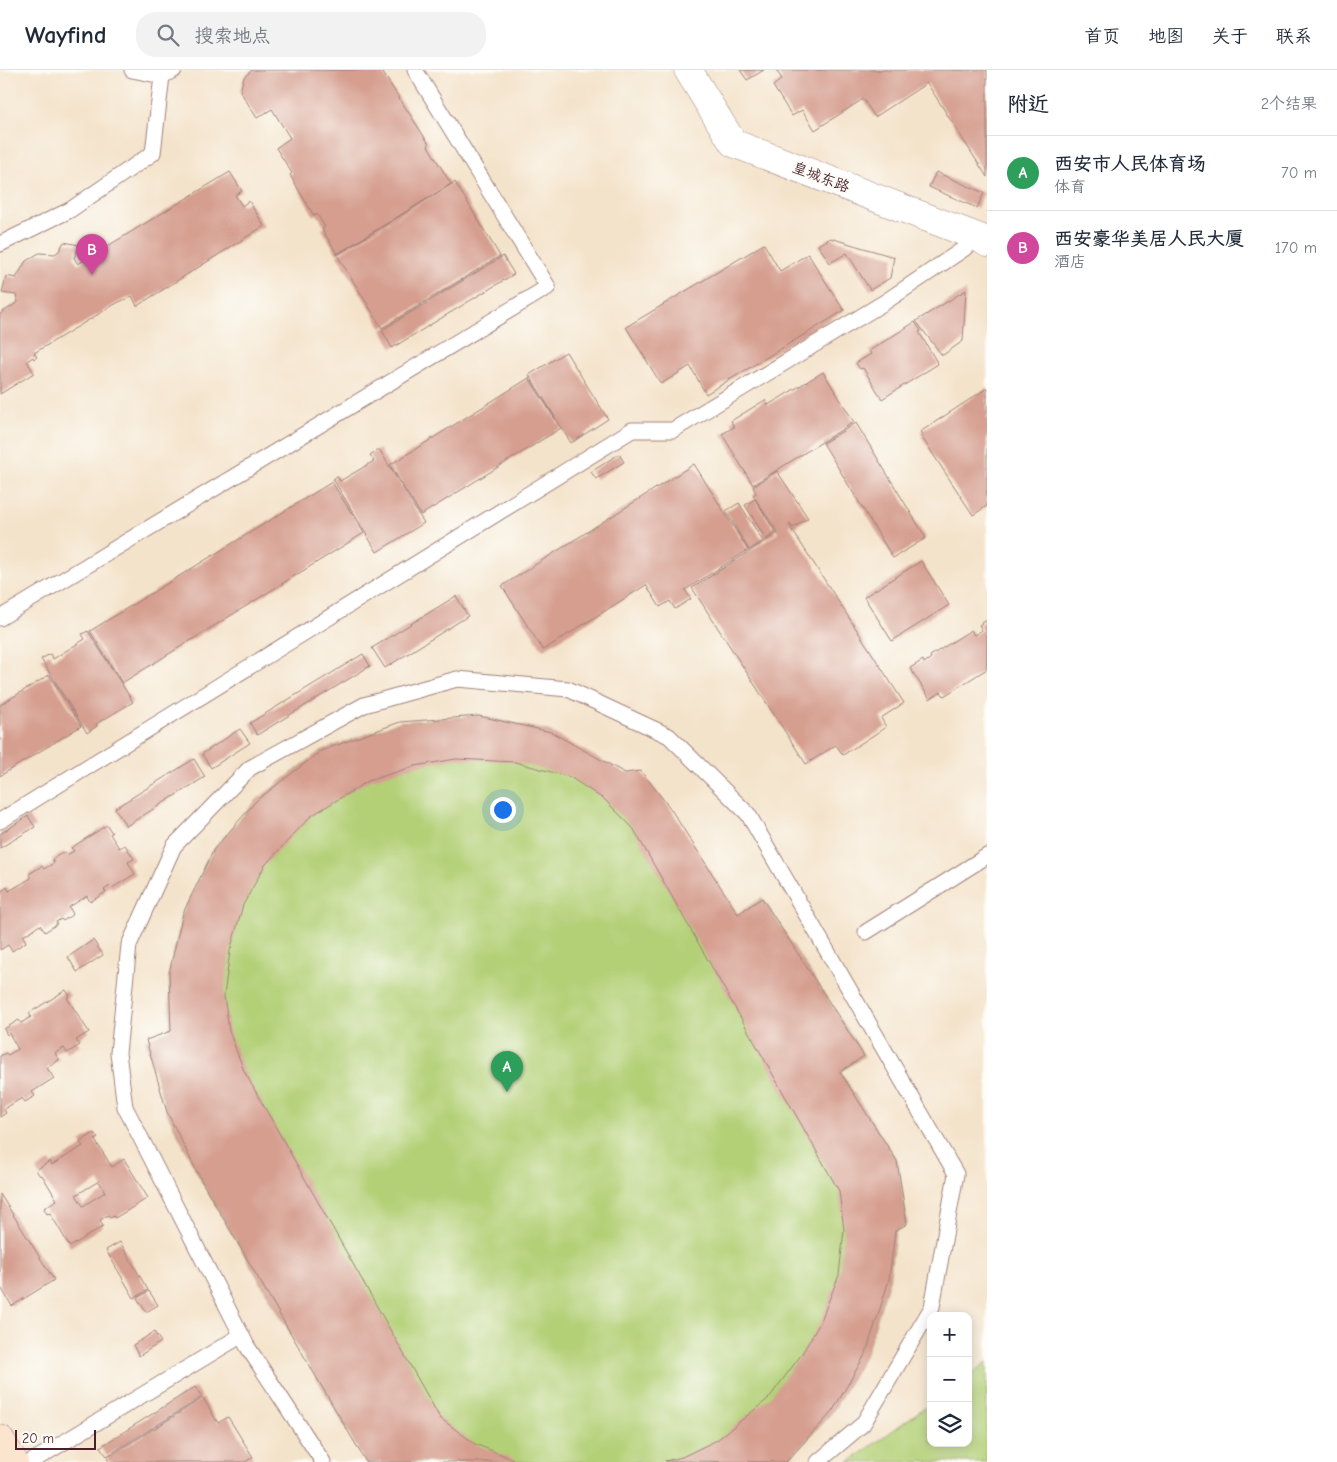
<!DOCTYPE html>
<html lang="zh">
<meta charset="utf-8">
<style>
body{margin:0;font-family:"Comic Neue","LXGW WenKai TC",sans-serif;background:#f2f2f3;color:#1f2937}
.controls{position:absolute;right:15px;bottom:15px;display:grid;overflow:hidden;border-radius:10px;box-shadow:0 2px 12px #0003}
.controls button{width:45px;height:45px;display:grid;place-items:center;padding:0;border:0;border-bottom:1px solid #e0e1e3;background:#fff;color:#1f2937;font:25px sans-serif}
.scale{position:absolute;left:15px;bottom:12px;width:81px;box-sizing:border-box;padding-left:5px;border:2px solid #4a1f2b;border-top:0;font-size:14px;line-height:18px;white-space:nowrap;color:#4a1f2b;-webkit-text-stroke:4px #fdfcf7;paint-order:stroke}
.you{position:absolute;left:502px;top:739px;width:18px;height:18px;margin:-12px;border:4px solid #fff;border-radius:50%;background:#1a73e8;box-shadow:0 0 0 8px #1a73e833}
.badge{display:grid;place-items:center;width:32px;height:32px;border-radius:50%;background:#b5179e;color:#fff;font-size:16px;font-weight:700}
.pin{position:absolute;translate:-50% -41px;filter:drop-shadow(0 1px 2px #0008)}
.pin::after{content:'';position:absolute;top:26px;width:18px;height:15px;background:inherit;clip-path:polygon(0 0,100% 0,50% 100%)}
.list{margin:0;padding:0;list-style:none}
h2{display:flex;justify-content:space-between;align-items:center;height:65px;margin:0;padding:0 20px;font-size:21px}
h2 small{font-size:16px;font-weight:400;color:#747a83}
.list li{display:grid;grid-template-columns:32px 1fr auto;gap:15px;align-items:center;box-sizing:border-box;height:75px;padding:0 20px;border-top:1px solid #e0e1e3}
.list b{display:block;font-size:19px;white-space:nowrap}
.list p{margin:0;font-size:16px;white-space:nowrap;color:#747a83}
.list em{font-size:16px;font-style:normal;color:#747a83}
.icon{flex:none;width:28px;height:28px;fill:none;stroke:currentColor;stroke-width:2;stroke-linecap:round;stroke-linejoin:round}
.map{position:relative;flex:none;width:987px;height:1392px;overflow:hidden}
header{display:flex;align-items:center;gap:30px;box-sizing:border-box;height:70px;padding:0 25px;background:#fff;border-bottom:1px solid #e0e1e3}
header strong{font-size:24px}
nav{display:flex;gap:28px;margin-inline-start:auto;font-size:18px}
.search{width:350px;height:45px;background:#f2f2f3;display:flex;align-items:center;gap:12px;box-sizing:border-box;padding:0 18px;border-radius:20px;color:#747a83;font-size:19px}
main{display:flex}
aside{flex:1;background:#fff}
.map>svg:first-child{display:block}
.green{fill:#b3d077;stroke:#7e7851}
.building{fill:#d59e8f;fill-rule:evenodd}
.lines{fill:none;stroke-linecap:round;stroke-linejoin:round}
.lane-casing{stroke:#9f817b;stroke-width:17}
.street-casing{stroke:#9f817b;stroke-width:29}
.secondary-casing{stroke:#9f817b;stroke-width:29}
.lane{stroke:#fff;stroke-width:15}
.street{stroke:#fff;stroke-width:28}
.secondary{stroke:#fbe5cf;stroke-width:28}
.labels{text-anchor:middle;dominant-baseline:central;stroke-width:4.5;stroke-linejoin:round;paint-order:stroke}
.street-label{font-size:15px;fill:#4a1f2b;stroke:#fdfcf7}
</style>
<header>
<strong>Wayfind</strong>
<div class="search"><svg class="icon" aria-label="search" viewBox="0 0 24 24"><circle cx="10" cy="10" r="6"/><path d="M15 15l6 6"/></svg>搜索地点</div>
<nav><a>首页</a><a>地图</a><a>关于</a><a>联系</a></nav>
</header>
<main>
<div class="map">
<svg width="987" height="1392" viewBox="0 0 987 1392">
<rect width="100%" height="100%" fill="#fdfcf7"/>
<filter id="ink" filterUnits="userSpaceOnUse"><feTurbulence type="fractalNoise" baseFrequency=".02" numOctaves="2"/><feDisplacementMap in="SourceGraphic" scale="10" xChannelSelector="R" yChannelSelector="G"/><feConvolveMatrix kernelMatrix="1 2 1 2 8 2 1 2 1" color-interpolation-filters="sRGB"/></filter>
<filter id="wash" filterUnits="userSpaceOnUse"><feTurbulence type="fractalNoise" baseFrequency=".0096" numOctaves="4" result="noise"/><feDisplacementMap in="SourceGraphic" scale="20" xChannelSelector="R" yChannelSelector="G"/><feGaussianBlur stdDeviation="1.12" result="paint"/><feColorMatrix in="noise" values="0 0 0 0 0 0 0 0 0 0 0 0 0 0 0 0 0 1.4 0 .05"/><feComposite in="paint" operator="in"/></filter>
<g filter="url(#wash)">
<rect width="100%" height="100%" fill="#f4e3cb"/>
<path class="green" d="M 479,646 L 551,662 L 738,844 L 762,828 L 864,986 L 840,1002 L 897,1091 L 907,1154 L 895,1161 L 889,1210 L 866,1283 L 832,1342 L 786,1392 L 366,1392 L 202,1112 L 167,1042 L 146,970 L 171,960 L 169,903 L 183,843 L 214,779 L 257,730 L 321,681 L 400,652 Z
M 987,1292 L 987,1392 L 849,1392 L 931,1333 L 931,1373 L 968,1373 L 968,1306 Z"/>
<g id="blocks">
<path class="building" d="M 252,0 L 381,0 L 429,74 L 428,76 L 451,114 L 337,184 L 322,159 L 325,157 L 317,144 L 314,146 L 290,105 L 292,103 L 276,78 L 290,68 L 272,39 L 257,48 L 240,21 L 244,7 Z
M 740,0 L 764,0 L 747,10 Z
M 776,0 L 987,0 L 987,107 L 927,13 L 875,47 L 863,29 L 815,60 L 802,40 L 792,46 L 773,16 L 782,9 Z
M 230,102 L 242,121 L 235,125 L 242,136 L 249,131 L 264,156 L 137,236 L 132,226 L 117,233 L 34,283 L 37,287 L 34,289 L 33,287 L 27,291 L 34,303 L 0,324 L 0,244 L 18,232 L 16,225 L 2,223 L 6,206 L 16,208 L 26,191 L 39,183 L 55,184 L 59,181 L 64,172 L 79,175 L 74,188 L 78,194 Z
M 936,102 L 984,123 L 977,138 L 929,117 Z
M 455,112 L 500,186 L 382,258 L 337,185 Z
M 830,168 L 894,187 L 890,208 L 870,220 L 847,183 L 830,193 L 818,175 Z
M 764,174 L 780,201 L 808,184 L 843,239 L 845,240 L 706,324 L 690,296 L 661,314 L 626,257 Z
M 503,186 L 514,204 L 392,278 L 382,260 Z
M 966,220 L 963,271 L 943,285 L 941,284 L 916,251 Z
M 915,252 L 921,261 L 919,262 L 938,294 L 882,329 L 863,298 L 860,299 L 856,293 L 871,284 L 869,281 Z
M 566,282 L 608,349 L 571,373 L 529,305 Z
M 823,302 L 854,352 L 753,415 L 722,364 L 734,357 L 731,351 L 765,330 L 768,335 Z
M 529,308 L 561,358 L 421,445 L 390,395 Z
M 987,318 L 987,436 L 973,445 L 921,366 L 923,365 L 920,362 Z
M 856,353 L 926,468 L 893,488 L 823,373 Z
M 379,379 L 424,453 L 377,482 L 333,409 L 337,406 L 340,411 L 374,391 L 370,385 Z
M 619,384 L 624,392 L 596,409 L 591,402 Z
M 694,394 L 748,480 L 685,520 L 691,529 L 675,539 L 670,531 L 660,537 L 646,515 L 543,580 L 502,516 Z
M 777,401 L 808,448 L 793,458 L 790,454 L 789,455 L 904,633 L 881,648 L 886,657 L 843,685 L 836,675 L 806,694 L 692,518 L 778,463 L 753,425 L 756,423 L 753,417 Z
M 332,412 L 364,463 L 122,613 L 90,561 Z
M 755,429 L 776,463 L 766,469 L 745,435 Z
M 739,433 L 763,471 L 749,480 L 726,441 Z
M 921,491 L 949,535 L 892,571 L 864,527 Z
M 456,526 L 468,546 L 385,598 L 372,578 Z
M 987,550 L 987,599 L 944,626 L 941,622 L 930,629 L 910,598 L 923,590 L 924,593 L 931,588 L 930,586 L 971,560 L 974,565 L 982,560 L 979,555 Z
M 88,561 L 133,632 L 96,654 L 97,656 L 87,663 L 41,589 L 50,584 L 53,589 L 85,569 L 82,564 Z
M 363,584 L 370,596 L 257,665 L 250,653 Z
M 49,605 L 81,656 L 0,706 L 0,635 Z
M 479,646 L 551,662 L 625,703 L 641,701 L 670,738 L 738,844 L 762,828 L 864,986 L 840,1002 L 897,1091 L 907,1154 L 895,1161 L 889,1210 L 866,1283 L 832,1342 L 786,1392 L 665,1391 L 682,1387 L 717,1370 L 769,1328 L 801,1285 L 820,1253 L 839,1205 L 844,1160 L 839,1121 L 633,758 L 605,730 L 570,707 L 515,692 L 456,689 L 415,696 L 368,711 L 311,746 L 265,795 L 243,835 L 230,881 L 224,925 L 229,961 L 244,1001 L 440,1348 L 475,1374 L 520,1392 L 366,1392 L 202,1112 L 167,1042 L 146,970 L 171,961 L 169,903 L 183,843 L 214,779 L 257,730 L 321,681 L 400,652 Z
M 240,659 L 250,673 L 211,698 L 202,684 Z
M 194,689 L 205,707 L 126,756 L 115,738 Z
M 28,746 L 35,757 L 0,778 L 0,764 Z
M 107,755 L 112,763 L 110,764 L 119,778 L 125,775 L 134,789 L 128,792 L 135,804 L 112,818 L 110,816 L 104,820 L 106,822 L 90,832 L 87,826 L 69,837 L 73,844 L 63,851 L 61,849 L 56,852 L 57,854 L 45,862 L 40,855 L 23,866 L 26,872 L 12,881 L 8,875 L 0,880 L 0,822 L 7,817 L 9,821 L 31,808 L 29,804 L 42,796 L 44,799 L 54,793 L 52,789 L 64,782 L 67,785 L 74,781 L 71,778 Z
M 93,870 L 103,885 L 77,902 L 68,887 Z
M 66,920 L 70,926 L 67,928 L 89,962 L 76,970 L 80,975 L 67,983 L 64,978 L 55,983 L 59,990 L 47,998 L 54,1008 L 32,1022 L 35,1026 L 25,1032 L 22,1028 L 4,1039 L 6,1043 L 0,1047 L 0,986 L 6,983 L 8,985 L 18,979 L 9,963 L 7,965 L 4,959 L 19,950 L 21,953 L 31,947 L 29,943 Z
M 94,1063 L 98,1068 L 95,1070 L 112,1097 L 124,1089 L 148,1128 L 115,1148 L 114,1146 L 110,1148 L 108,1145 L 100,1150 L 103,1156 L 70,1177 L 50,1143 L 47,1144 L 44,1138 L 57,1130 L 42,1105 L 40,1106 L 36,1100 L 50,1091 L 52,1095 L 83,1076 L 80,1072 ZM 99,1111 L 105,1122 L 83,1136 L 76,1125 Z
M 0,1124 L 54,1210 L 12,1236 L 0,1216 Z
M 120,1172 L 148,1220 L 134,1228 L 106,1180 Z
M 149,1221 L 158,1235 L 146,1242 L 137,1228 Z
M 154,1262 L 161,1272 L 139,1286 L 133,1275 Z
M 195,1317 L 202,1327 L 107,1386 L 100,1377 Z
M 203,1328 L 218,1353 L 228,1347 L 253,1387 L 245,1392 L 109,1392 L 107,1388 Z"/>
</g>
</g>
<g filter="url(#ink)">
<use href="#blocks" fill-opacity="0" stroke="#9f817b" stroke-width="1"/>
<g class="lines">
<g class="lane-casing">
<path id="lane" d="M 132,0 L 162,6 L 174,0
M 0,174 L 70,140 L 153,83 L 162,6
M 0,548 L 548,217 L 415,0
M 0,751 L 632,360 L 673,360 L 885,232 L 980,168
M 866,862 L 987,786
M 31,1392 L 242,1265
M 323,1392 L 247,1276 L 125,1037 L 118,983 L 129,875 L 174,776 L 250,698 L 364,635 L 457,609 L 568,619 L 669,666 L 748,744 L 956,1104 L 932,1237 L 863,1354 L 818,1392"/>
</g>
<g class="street-casing">
<path id="street" d="M 688,0 L 733,73 L 980,168 L 987,173"/>
</g>
<g class="secondary-casing">
<path id="secondary" d="M 0,1369 L 14,1392"/>
</g>
<use href="#lane" class="lane"/>
<use href="#street" class="street"/>
<use href="#secondary" class="secondary"/>
</g>
</g>
<g class="labels">
<g class="street-label">
<text transform="translate(821 107) rotate(21)">皇城东路</text>
</g>
</g>
</svg>
<div class="controls">
<button>+</button>
<button>−</button>
<button><svg class="icon" aria-label="layers" viewBox="0 0 24 24"><path d="M12 4l9 5-9 5-9-5zM3 14l9 5 9-5"/></svg></button>
</div>
<div class="scale">20 m</div>
<div class="you"></div>
<div class="pin badge" style="left:507px;top:1022px;background:#2e9e5b">A</div>
<div class="pin badge" style="left:92px;top:205px;background:#d1479c">B</div>
</div>
<aside>
<h2>附近<small>2个结果</small></h2>
<ul class="list">
<li><span class="badge" style="background:#2e9e5b">A</span><div><b>西安市人民体育场</b><p>体育</p></div><em>70 m</em></li>
<li><span class="badge" style="background:#d1479c">B</span><div><b>西安豪华美居人民大厦</b><p>酒店</p></div><em>170 m</em></li>
</ul>
</aside>
</main>
